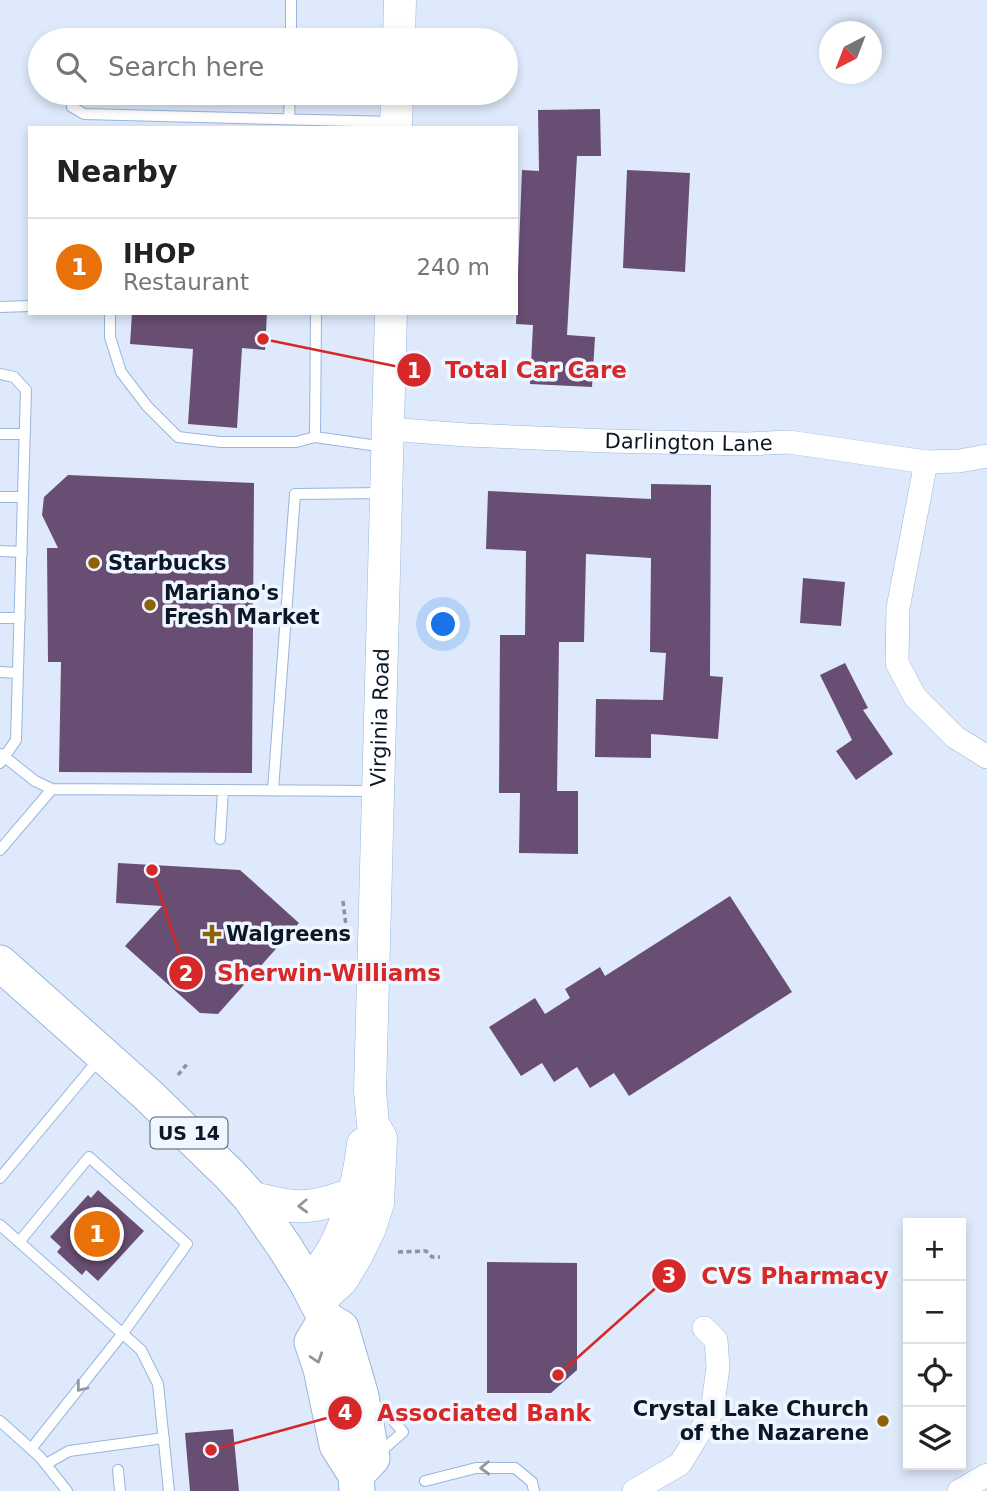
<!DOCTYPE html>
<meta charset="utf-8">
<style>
body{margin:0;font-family:"DejaVu Sans",sans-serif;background:#f6f6f6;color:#222}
.controls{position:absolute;right:21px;bottom:21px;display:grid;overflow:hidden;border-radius:0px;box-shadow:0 4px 10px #0003}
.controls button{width:63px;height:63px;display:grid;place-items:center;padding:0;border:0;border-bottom:2px solid #e0e0e0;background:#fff;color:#222;font:35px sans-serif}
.compass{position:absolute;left:819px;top:21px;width:63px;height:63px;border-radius:50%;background:#fff;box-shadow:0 4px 10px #0003;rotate:222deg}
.you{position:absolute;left:444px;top:625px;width:24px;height:24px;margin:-18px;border:5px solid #fff;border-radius:50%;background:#1a73e8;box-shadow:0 0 0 10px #1a73e833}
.badge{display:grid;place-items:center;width:46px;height:46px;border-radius:50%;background:#8f620a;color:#fff;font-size:23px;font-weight:700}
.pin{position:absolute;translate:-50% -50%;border:4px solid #fff;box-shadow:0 2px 7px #0006}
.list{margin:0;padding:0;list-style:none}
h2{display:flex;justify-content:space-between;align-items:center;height:91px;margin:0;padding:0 28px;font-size:30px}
h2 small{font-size:23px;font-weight:400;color:#767676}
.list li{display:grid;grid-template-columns:46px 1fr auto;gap:21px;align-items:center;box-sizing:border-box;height:98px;padding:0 28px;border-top:2px solid #e0e0e0}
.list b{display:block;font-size:26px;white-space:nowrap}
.list p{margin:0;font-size:23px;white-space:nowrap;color:#767676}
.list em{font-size:23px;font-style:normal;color:#767676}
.icon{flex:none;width:38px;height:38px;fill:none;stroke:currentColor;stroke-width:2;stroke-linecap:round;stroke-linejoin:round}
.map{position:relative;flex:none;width:987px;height:1491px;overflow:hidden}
.search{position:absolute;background:#fff;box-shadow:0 4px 10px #0003;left:28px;top:28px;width:490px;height:77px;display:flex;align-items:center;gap:18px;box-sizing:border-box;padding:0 24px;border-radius:38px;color:#767676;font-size:26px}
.panel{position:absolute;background:#fff;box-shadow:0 4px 10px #0003;left:28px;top:126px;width:490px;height:189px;border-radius:0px}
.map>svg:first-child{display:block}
.building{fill:#694e73}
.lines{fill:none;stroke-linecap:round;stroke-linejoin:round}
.lane-casing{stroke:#98b5dd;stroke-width:12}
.street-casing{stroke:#98b5dd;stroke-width:24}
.secondary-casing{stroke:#98b5dd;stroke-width:33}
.primary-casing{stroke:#98b5dd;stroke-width:37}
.path{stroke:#8893a3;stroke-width:3.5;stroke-dasharray:5 3.5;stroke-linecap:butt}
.lane{stroke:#fff;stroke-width:10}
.street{stroke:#fff;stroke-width:23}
.secondary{stroke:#fff;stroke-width:32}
.primary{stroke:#fff;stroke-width:35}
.oneway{stroke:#92979d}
.poi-dot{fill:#8f620a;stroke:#f0f6ff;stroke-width:2.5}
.labels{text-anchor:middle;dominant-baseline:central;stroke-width:7;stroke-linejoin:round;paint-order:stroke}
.shield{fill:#f0f6ff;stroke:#505a66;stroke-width:2}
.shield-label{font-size:19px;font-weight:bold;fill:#0c1725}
.street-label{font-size:21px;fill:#0c1725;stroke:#f0f6ff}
.poi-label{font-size:21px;font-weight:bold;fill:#0c1725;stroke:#f0f6ff;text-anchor:start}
.leader{fill:none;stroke:#d62828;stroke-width:2.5}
.callout-dot{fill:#d62828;stroke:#f0f6ff;stroke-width:2.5}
.mark-label{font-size:21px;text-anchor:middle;font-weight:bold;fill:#fff}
.callout-label{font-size:23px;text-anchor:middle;font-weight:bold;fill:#d62828;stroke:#f0f6ff;stroke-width:7;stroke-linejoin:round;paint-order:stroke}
</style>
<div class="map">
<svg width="987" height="1491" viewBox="0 0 987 1491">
<rect width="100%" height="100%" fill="#deeafb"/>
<path class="building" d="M 600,109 L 601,156 L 577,156 L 567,335 L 595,337 L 592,387 L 530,384 L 533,325 L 516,324 L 522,170 L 539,171 L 538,110 Z
M 627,170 L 690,173 L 685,272 L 623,268 Z
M 132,313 L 267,313 L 265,350 L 242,348 L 237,428 L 188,424 L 193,349 L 130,344 Z
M 68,475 L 254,483 L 252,773 L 59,772 L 61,662 L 48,662 L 47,548 L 58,548 L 42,515 L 44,497 Z
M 651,484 L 711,485 L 710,676 L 723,677 L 718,739 L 651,734 L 651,758 L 595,757 L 596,699 L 663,700 L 666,653 L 650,652 L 651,558 L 586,554 L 584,642 L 559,642 L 557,791 L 578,791 L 578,854 L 519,853 L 520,793 L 499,793 L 500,635 L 525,635 L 526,551 L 486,549 L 488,491 L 651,499 Z
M 803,578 L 845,582 L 841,626 L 800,623 Z
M 845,663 L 868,708 L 863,710 L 893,754 L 856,780 L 836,751 L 852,740 L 820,675 Z
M 118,863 L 240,870 L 299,923 L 218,1014 L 200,1013 L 125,946 L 162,906 L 116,903 Z
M 730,896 L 792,992 L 629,1096 L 614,1073 L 590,1088 L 577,1067 L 554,1082 L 542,1063 L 521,1076 L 489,1027 L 535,998 L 545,1014 L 570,998 L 565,989 L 600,967 L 605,976 Z
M 98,1190 L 144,1231 L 98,1281 L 86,1270 L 82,1275 L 57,1252 L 61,1247 L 50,1237 L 88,1195 L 91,1198 Z
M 487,1262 L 577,1263 L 577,1370 L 551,1393 L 487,1393 Z
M 233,1429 L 239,1491 L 190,1491 L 185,1433 Z"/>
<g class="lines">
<g class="lane-casing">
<path id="lane" d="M 291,40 L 291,0
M 72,93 L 72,107 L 84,114 L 394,122
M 289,119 L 290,93
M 0,307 L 30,306
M 110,313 L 110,337 L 121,372 L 147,406 L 178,437 L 221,442 L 296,442 L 315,437
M 316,313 L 315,437 L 385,447
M 0,374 L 14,377 L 26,390 L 16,740 L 0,763
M 0,434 L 25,434
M 0,497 L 23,497
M 0,551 L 22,552
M 0,618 L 20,618
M 0,672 L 18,673
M 1,754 L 35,781 L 52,789 L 376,791
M 273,790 L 295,494 L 384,493
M 220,839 L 223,790
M 0,850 L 52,789
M 0,1178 L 99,1059
M 0,1225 L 141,1350 L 158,1384 L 169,1491
M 19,1242 L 89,1157 L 187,1244 L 123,1333 L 31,1449
M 372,1404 L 391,1418 L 403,1432 L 378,1454
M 0,1421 L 40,1457 L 67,1491
M 46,1464 L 69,1451 L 164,1438
M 118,1470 L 120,1491
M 425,1481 L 476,1468 L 515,1468 L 532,1482 L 534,1491"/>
</g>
<g class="street-casing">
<g id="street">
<path id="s1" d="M 388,429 L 467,435 L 607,441 L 747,444 L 789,442 L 926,462 L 959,461 L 987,456"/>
<path d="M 926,462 L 898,608 L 897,663 L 915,697 L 955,737 L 987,757"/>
<path d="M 634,1491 L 680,1464 L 712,1412 L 718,1367 L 716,1340 L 704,1328"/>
<path d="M 959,1491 L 987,1475"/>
</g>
</g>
<g class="secondary-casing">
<g id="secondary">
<path d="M 399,40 L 400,0"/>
<path d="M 396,128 L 397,93"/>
<path d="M 250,1197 C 297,1210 309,1210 355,1193"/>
<path d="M 306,1281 C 343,1256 358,1185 363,1144"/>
<path id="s2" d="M 318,1302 L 342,1280 L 357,1255 L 370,1228 L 378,1203 L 381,1138 L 373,1124 L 370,1091 L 391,313"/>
</g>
</g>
<g class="primary-casing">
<path id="primary" d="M 0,963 L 148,1095 L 230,1175 L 250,1197 L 284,1246 L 306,1281 L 326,1319 L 341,1328 L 361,1396 L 372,1458 L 356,1475
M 326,1319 L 312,1342 L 321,1369 L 337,1445 L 356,1475 L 357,1491"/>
</g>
<path class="path" d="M 343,901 L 346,926
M 178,1075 L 188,1063
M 398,1252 L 426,1251 L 432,1257 L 440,1257"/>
<use href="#lane" class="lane"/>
<use href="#street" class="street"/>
<use href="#secondary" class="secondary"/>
<use href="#primary" class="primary"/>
</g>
<defs><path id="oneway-chevron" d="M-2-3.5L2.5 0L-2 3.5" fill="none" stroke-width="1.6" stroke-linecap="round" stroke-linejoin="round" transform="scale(1.75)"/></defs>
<g class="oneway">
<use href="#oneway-chevron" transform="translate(303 1206) rotate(178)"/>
<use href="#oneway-chevron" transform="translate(317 1358) rotate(72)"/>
<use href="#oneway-chevron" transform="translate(81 1387) rotate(128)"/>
<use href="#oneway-chevron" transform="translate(485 1468) rotate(178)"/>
</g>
<g class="poi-dot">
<circle cx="94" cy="563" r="7"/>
<circle cx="150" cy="605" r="7"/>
<path d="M208.5 923.5h7v7h7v7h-7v7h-7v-7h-7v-7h7z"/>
<circle cx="883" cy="1421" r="7"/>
</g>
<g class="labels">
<rect class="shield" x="150.5" y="1117.5" width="77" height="31" rx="5"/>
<g class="shield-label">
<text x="189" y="1133">US 14</text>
</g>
<g class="street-label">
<text stroke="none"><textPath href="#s1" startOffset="301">Darlington Lane</textPath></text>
<text stroke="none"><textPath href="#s2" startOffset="606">Virginia Road</textPath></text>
</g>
<g class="poi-label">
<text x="108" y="563">Starbucks</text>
<text x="164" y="593">Mariano's<tspan x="164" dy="24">Fresh Market</tspan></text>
<text x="226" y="934">Walgreens</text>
<text x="869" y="1409" text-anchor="end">Crystal Lake Church<tspan x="869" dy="24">of the Nazarene</tspan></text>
</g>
</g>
<path class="leader" d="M263 339L414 370M152 870L186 973M558 1375L669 1276M211 1450L345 1413"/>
<g class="callout-dot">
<circle cx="263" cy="339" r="7"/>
<circle cx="152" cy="870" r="7"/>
<circle cx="558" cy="1375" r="7"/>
<circle cx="211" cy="1450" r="7"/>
<circle cx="414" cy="370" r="18"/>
<circle cx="186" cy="973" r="18"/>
<circle cx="669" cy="1276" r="18"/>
<circle cx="345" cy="1413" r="18"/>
</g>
<g class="mark-label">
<text x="414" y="378">1</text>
<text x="186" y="981">2</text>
<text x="669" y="1283">3</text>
<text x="345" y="1420">4</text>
</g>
<g class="callout-label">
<text x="536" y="378">Total Car Care</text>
<text x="329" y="981">Sherwin-Williams</text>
<text x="795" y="1284">CVS Pharmacy</text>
<text x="484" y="1421">Associated Bank</text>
</g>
</svg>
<div class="controls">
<button>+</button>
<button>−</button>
<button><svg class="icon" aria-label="locate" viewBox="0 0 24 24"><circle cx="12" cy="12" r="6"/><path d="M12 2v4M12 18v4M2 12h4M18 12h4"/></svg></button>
<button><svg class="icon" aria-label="layers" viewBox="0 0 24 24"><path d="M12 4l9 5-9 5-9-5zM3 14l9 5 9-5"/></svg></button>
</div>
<svg class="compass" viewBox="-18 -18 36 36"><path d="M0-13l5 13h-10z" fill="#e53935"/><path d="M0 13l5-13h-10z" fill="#767676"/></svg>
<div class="you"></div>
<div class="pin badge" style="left:97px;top:1234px;background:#e8710a">1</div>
<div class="search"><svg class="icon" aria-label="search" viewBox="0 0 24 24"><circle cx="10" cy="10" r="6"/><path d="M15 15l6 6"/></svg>Search here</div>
<section class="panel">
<h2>Nearby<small></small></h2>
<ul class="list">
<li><span class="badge" style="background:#e8710a">1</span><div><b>IHOP</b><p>Restaurant</p></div><em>240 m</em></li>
</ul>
</section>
</div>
